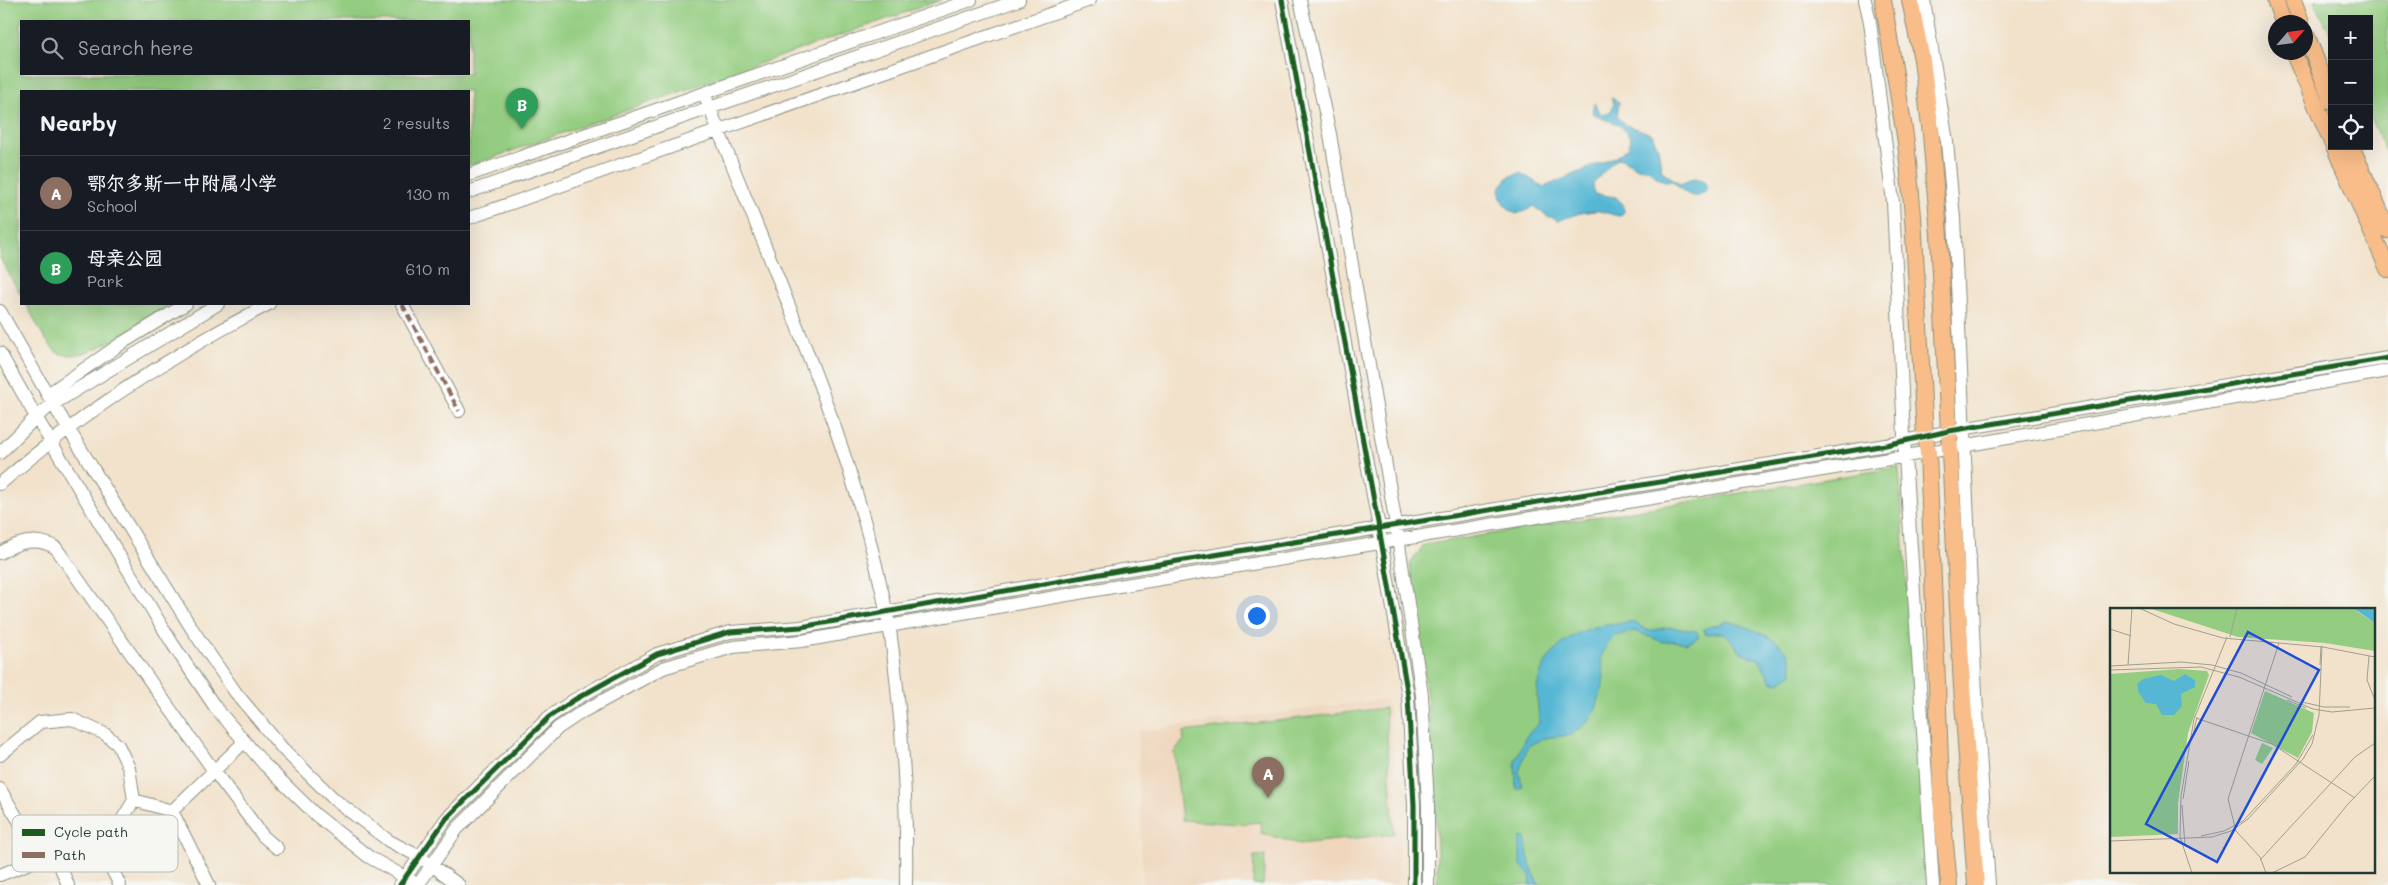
<!DOCTYPE html>
<meta charset="utf-8">
<style>
body{margin:0;font-family:Mali,"LXGW WenKai TC",sans-serif;background:#242831;color:#f1f3f6}
.controls{position:absolute;right:15px;top:15px;display:grid;overflow:hidden;border-radius:0px;box-shadow:0 5px 20px #0002}
.controls button{width:45px;height:45px;display:grid;place-items:center;padding:0;border:0;border-bottom:1px solid #363941;background:#171b24;color:#f1f3f6;font:25px sans-serif}
.compass{position:absolute;left:2268px;top:15px;width:45px;height:45px;border-radius:50%;background:#171b24;box-shadow:0 5px 20px #0002;rotate:62deg}
.you{position:absolute;left:1256px;top:615px;width:18px;height:18px;margin:-12px;border:4px solid #fff;border-radius:50%;background:#1a73e8;box-shadow:0 0 0 8px #1a73e833}
.badge{display:grid;place-items:center;width:32px;height:32px;border-radius:50%;background:#d690ce;color:#fff;font-size:16px;font-weight:700}
.pin{position:absolute;translate:-50% -41px;filter:drop-shadow(0 1px 2px #0008)}
.pin::after{content:'';position:absolute;top:26px;width:18px;height:15px;background:inherit;clip-path:polygon(0 0,100% 0,50% 100%)}
.list{margin:0;padding:0;list-style:none}
h2{display:flex;justify-content:space-between;align-items:center;height:65px;margin:0;padding:0 20px;font-size:21px}
h2 small{font-size:16px;font-weight:400;color:#9ea1a6}
.list li{display:grid;grid-template-columns:32px 1fr auto;gap:15px;align-items:center;box-sizing:border-box;height:75px;padding:0 20px;border-top:1px solid #363941}
.list b{display:block;font-size:19px;white-space:nowrap}
.list p{margin:0;font-size:16px;white-space:nowrap;color:#9ea1a6}
.list em{font-size:16px;font-style:normal;color:#9ea1a6}
.icon{flex:none;width:28px;height:28px;fill:none;stroke:currentColor;stroke-width:2;stroke-linecap:round;stroke-linejoin:round}
.map{position:relative;flex:none;width:2388px;height:885px;overflow:hidden}
.search{position:absolute;background:#171b24;box-shadow:0 5px 20px #0002;left:20px;top:20px;width:450px;height:55px;display:flex;align-items:center;gap:12px;box-sizing:border-box;padding:0 18px;border-radius:0px;color:#9ea1a6;font-size:19px}
.panel{position:absolute;background:#171b24;box-shadow:0 5px 20px #0002;left:20px;top:90px;width:450px;height:215px;border-radius:0px}
.map>svg:first-child{display:block}
.built{fill:#efd6bc}
.green{fill:#94cd81;stroke:#5a855a;fill-rule:evenodd}
.water{fill:#56b7d4;stroke:#3a7a84}
.lines{fill:none;stroke-linecap:round;stroke-linejoin:round}
.minor-casing{stroke:#889080;stroke-width:14}
.major-casing{stroke:#889080;stroke-width:18}
.minor{stroke:#fff;stroke-width:12}
.major{stroke:#f8bd89;stroke-width:16}
.quiet{stroke:#8d6e63;stroke-width:4;stroke-dasharray:8 4;stroke-linecap:butt}
.cycleway-casing{stroke:#f6f6f2;stroke-width:8}
.cycleway{stroke:#1b5e20;stroke-width:5}
.inset-road{fill:none;stroke:#9ea08f;stroke-width:1}
.view{fill:#1d4ed8;fill-opacity:0.15;stroke:#1d4ed8;stroke-width:2.5}
.inset-edge{fill:none;stroke:#1f3d34;stroke-width:2.5}
.key{fill:#f6f6f2;stroke:#b6beb9;stroke-width:1}
.key-label{font-size:14px;fill:#1f3d34}
</style>
<div class="map">
<svg width="2388" height="885" viewBox="0 0 2388 885">
<rect width="100%" height="100%" fill="#f6f6f2"/>
<filter id="ink" filterUnits="userSpaceOnUse"><feTurbulence type="fractalNoise" baseFrequency=".02" numOctaves="2"/><feDisplacementMap in="SourceGraphic" scale="10" xChannelSelector="R" yChannelSelector="G"/><feConvolveMatrix kernelMatrix="1 2 1 2 8 2 1 2 1" color-interpolation-filters="sRGB"/></filter>
<filter id="wash" filterUnits="userSpaceOnUse"><feTurbulence type="fractalNoise" baseFrequency=".0096" numOctaves="4" result="noise"/><feDisplacementMap in="SourceGraphic" scale="20" xChannelSelector="R" yChannelSelector="G"/><feGaussianBlur stdDeviation="1.12" result="paint"/><feColorMatrix in="noise" values="0 0 0 0 0 0 0 0 0 0 0 0 0 0 0 0 0 1.4 0 .05"/><feComposite in="paint" operator="in"/></filter>
<g filter="url(#wash)">
<rect width="100%" height="100%" fill="#f2e2cb"/>
<path class="built" d="M 1385,699 L 1390,710 L 1394,760 L 1399,835 L 1398,885 L 1143,885 L 1138,731 Z"/>
<path class="green" d="M 0,0 L 941,0 L 469,166 L 469,91 L 21,91 L 21,295 L 0,258 ZM 21,21 L 469,21 L 469,74 L 21,74 Z
M 2314,0 L 2388,0 L 2388,156 L 2369,116 L 2369,19 L 2332,19 L 2332,38 Z
M 26,304 L 170,304 C 147,318 83,368 57,352 C 46,345 33,316 26,304 Z
M 1899,467 L 1927,885 L 1437,885 C 1438,777 1425,671 1410,564 L 1424,545 Z
M 1385,708 L 1394,834 L 1299,844 L 1261,833 L 1260,822 L 1238,824 L 1182,820 L 1174,752 L 1184,740 L 1183,732 Z
M 1254,856 L 1265,856 L 1263,885 L 1253,885 Z"/>
<path class="water" d="M 1611,98 L 1619,102 L 1617,117 L 1626,125 L 1652,134 L 1658,148 L 1662,171 L 1680,184 L 1695,178 L 1703,180 L 1708,188 C 1697,205 1683,192 1673,181 C 1661,182 1656,178 1649,169 C 1632,170 1632,162 1618,158 C 1609,165 1601,175 1593,184 L 1594,194 L 1616,197 L 1623,204 L 1624,212 L 1620,216 C 1613,216 1603,210 1596,211 C 1581,212 1573,215 1558,221 L 1553,217 L 1548,217 L 1533,206 L 1526,211 L 1516,214 C 1504,206 1501,202 1499,189 L 1508,177 L 1520,173 L 1544,187 L 1617,156 L 1628,148 L 1631,140 C 1620,117 1607,125 1592,112 L 1595,103 L 1601,114 L 1610,112 L 1614,105 Z
M 1728,621 C 1746,626 1779,638 1789,655 C 1792,660 1792,668 1792,674 L 1778,683 L 1771,681 L 1759,659 C 1754,657 1748,656 1743,653 C 1728,643 1733,629 1706,634 L 1703,629 Z
M 1626,622 L 1632,622 L 1649,631 L 1669,627 L 1696,631 L 1699,637 L 1686,643 L 1674,641 L 1663,642 L 1635,631 L 1615,636 L 1608,643 L 1601,657 L 1604,679 L 1602,689 L 1595,712 L 1588,722 L 1571,735 L 1544,738 L 1528,746 L 1519,771 L 1522,787 L 1516,789 L 1515,761 L 1526,736 L 1539,723 C 1539,713 1537,703 1537,692 C 1538,662 1563,637 1591,628 C 1603,624 1614,626 1626,622 Z
M 1520,838 L 1526,838 C 1526,855 1532,870 1539,885 L 1531,885 L 1530,875 L 1520,864 Z"/>
</g>
<g filter="url(#ink)">
<g class="lines">
<g class="minor-casing">
<path id="minor" d="M 1282,0 L 1379,528 L 1408,696 L 1414,805 L 1414,885
M 1300,0 L 1330,134 L 1396,525 L 1422,695 L 1428,805 L 1428,885
M 1865,0 L 1870,22 L 1893,202 L 1905,456 L 1933,885
M 1924,0 L 1947,142 L 1954,219 L 1976,695 L 1989,885
M 704,93 C 771,269 854,439 889,625 C 892,642 894,660 896,678 C 904,747 907,816 906,885
M 469,175 L 971,0
M 469,192 L 1019,0
M 469,218 L 1090,0
M 402,304 L 459,411
M 0,311 L 53,404 L 192,629 L 236,693 L 283,749 L 335,800 L 389,841 L 420,857 L 459,885
M 0,353 L 36,417 L 172,643 L 215,707 L 264,764 L 316,815 L 369,857 L 412,881
M 48,394 L 122,343 L 186,304
M 0,453 L 36,417 L 53,404 L 218,304
M 0,484 C 80,414 175,353 269,304
M 0,553 C 18,542 37,536 56,548 L 214,771 L 263,836 L 277,848
M 0,755 L 40,722 L 72,719 L 105,734 L 118,745 L 129,768 L 134,800 L 105,848 L 105,856 L 120,885
M 0,789 L 26,833 L 37,860
M 134,800 L 172,811 L 209,885
M 172,811 L 241,745 L 242,739
M 59,863 L 68,885
M 0,875 L 37,860 L 59,863 L 105,848
M 400,885 L 446,819 L 549,717 L 574,700 L 657,654 L 730,632 L 801,627 L 1123,570 L 1886,445 L 1949,431 L 2388,358
M 418,885 L 457,829 L 558,728 L 582,712 L 663,668 L 733,647 L 802,641 L 1125,585 L 1889,459 L 2388,371"/>
</g>
<g class="major-casing">
<path id="major" d="M 1883,0 L 1906,142 L 1913,216 L 1925,438 L 1928,452 L 1942,812 L 1949,885
M 1910,0 L 1922,60 L 1931,134 L 1939,235 L 1962,687 L 1976,885
M 2275,0 L 2283,22
M 2293,0 L 2301,22
M 2306,34 L 2332,102
M 2293,52 L 2332,142
M 2334,146 L 2388,269
M 2351,146 L 2388,230"/>
</g>
<use href="#minor" class="minor"/>
<use href="#major" class="major"/>
<path class="quiet" d="M 402,304 L 459,411"/>
<g class="cycleway-casing">
<path id="cycleway" d="M 1282,0 L 1379,528 L 1408,696 L 1414,805 L 1414,885
M 400,885 L 446,819 L 549,717 L 574,700 L 657,654 L 730,632 L 801,627 L 1123,570 L 1886,445 L 1949,431 L 2388,358"/>
</g>
<use href="#cycleway" class="cycleway"/>
</g>
</g>
<g transform="translate(2110 608)">
<rect width="265" height="265" fill="#f2e2cb"/>
<path d="M 39,0 L 242,0 L 265,15 L 265,43 L 215,35 L 128,29 ZM 69,61 L 97,63 L 99,67 L 78,125 L 68,195 L 68,226 L 0,229 L 0,66 ZM 155,83 L 204,105 L 202,124 L 188,150 L 141,125 ZM 152,135 L 163,140 L 152,156 L 145,152 Z" fill="#94cd81"/>
<path d="M 242,0 L 265,0 L 265,15 L 249,4 ZM 75,66 L 85,72 L 85,79 L 71,86 L 72,98 L 64,107 L 52,107 L 46,96 L 36,95 L 29,85 L 27,76 L 33,71 L 51,67 L 64,73 Z" fill="#56b7d4"/>
<path class="inset-road" d="M 29,0 L 64,16 L 113,30 L 213,39 L 265,49M 0,21 L 21,28M 120,29 L 127,0M 259,48 L 257,72 L 265,92M 18,57 L 22,0M 210,57 L 211,38M 0,58 L 71,54 L 102,57 L 131,65 L 182,89M 0,62 L 91,59 L 129,69 L 203,101 L 222,104 L 265,100M 177,92 L 196,100M 192,94 L 214,99 L 240,99M 86,110 L 162,136 L 245,190M 83,127 L 87,109M 73,191 L 79,153M 72,197 L 75,238M 91,228 L 114,223 L 133,213 L 186,156 L 203,127M 0,233 L 102,229 L 121,223 L 138,211 L 193,151 L 202,136 L 209,107 L 212,38M 150,252 L 245,149 L 265,135M 82,265 L 70,229 L 71,188 L 84,111 L 117,29M 156,265 L 150,249 L 126,223 L 118,191 L 169,35M 162,265 L 195,249 L 238,196 L 265,168"/>
<path class="view" d="M 138,24 L 209,62 L 107,254 L 36,216 Z"/>
<rect width="265" height="265" class="inset-edge"/>
</g>
<rect x="12" y="815" width="166" height="57" rx="8" class="key"/>
<rect x="22" y="829" width="23" height="7" fill="#1b5e20"/>
<rect x="22" y="852" width="23" height="6" fill="#8d6e63"/>
<g class="key-label">
<text x="54" y="837">Cycle path</text>
<text x="54" y="860">Path</text>
</g>
</svg>
<div class="controls">
<button>+</button>
<button>−</button>
<button><svg class="icon" aria-label="locate" viewBox="0 0 24 24"><circle cx="12" cy="12" r="6"/><path d="M12 2v4M12 18v4M2 12h4M18 12h4"/></svg></button>
</div>
<svg class="compass" viewBox="-18 -18 36 36"><path d="M0-13l5 13h-10z" fill="#e53935"/><path d="M0 13l5-13h-10z" fill="#9ea1a6"/></svg>
<div class="you"></div>
<div class="pin badge" style="left:1268px;top:798px;background:#8d6e63">A</div>
<div class="pin badge" style="left:522px;top:129px;background:#2e9e5b">B</div>
<div class="search"><svg class="icon" aria-label="search" viewBox="0 0 24 24"><circle cx="10" cy="10" r="6"/><path d="M15 15l6 6"/></svg>Search here</div>
<section class="panel">
<h2>Nearby<small>2 results</small></h2>
<ul class="list">
<li><span class="badge" style="background:#8d6e63">A</span><div><b>鄂尔多斯一中附属小学</b><p>School</p></div><em>130 m</em></li>
<li><span class="badge" style="background:#2e9e5b">B</span><div><b>母亲公园</b><p>Park</p></div><em>610 m</em></li>
</ul>
</section>
</div>
